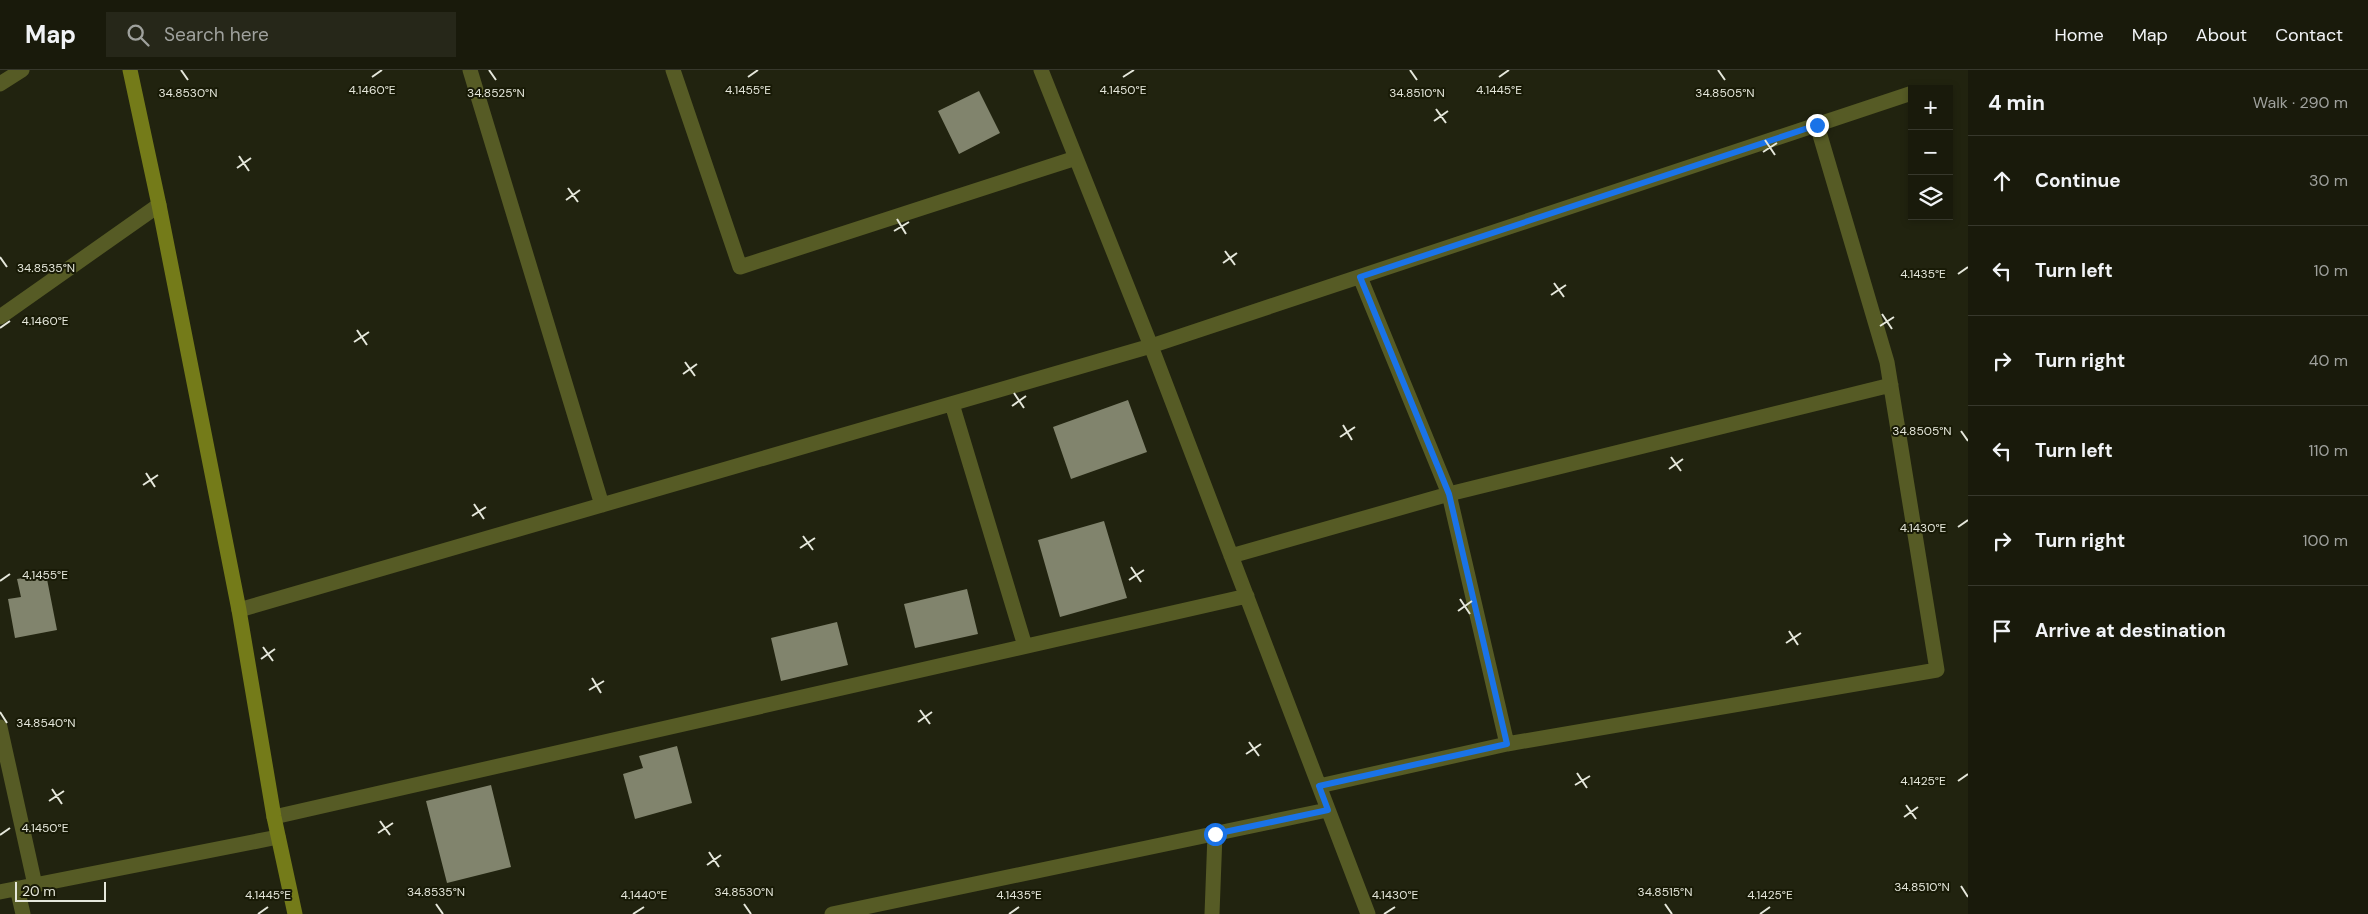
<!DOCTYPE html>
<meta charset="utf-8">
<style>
body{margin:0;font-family:"DM Sans",sans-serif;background:#262719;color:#f1f3f6}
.controls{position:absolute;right:15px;top:15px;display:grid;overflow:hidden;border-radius:0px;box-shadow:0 2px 8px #0003}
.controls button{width:45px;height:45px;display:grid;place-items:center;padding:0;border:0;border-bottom:1px solid #37382c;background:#191a0b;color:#f1f3f6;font:25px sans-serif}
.scale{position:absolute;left:15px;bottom:12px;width:91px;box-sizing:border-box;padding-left:5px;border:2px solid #e5e7db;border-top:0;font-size:14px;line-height:18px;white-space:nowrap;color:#e5e7db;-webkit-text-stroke:4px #181a06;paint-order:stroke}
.stop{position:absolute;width:15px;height:15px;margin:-11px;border:4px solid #1a73e8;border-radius:50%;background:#fff}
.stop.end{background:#1a73e8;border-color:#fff;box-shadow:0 1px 5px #0008}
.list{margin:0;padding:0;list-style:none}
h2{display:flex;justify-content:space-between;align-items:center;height:65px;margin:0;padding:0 20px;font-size:21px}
h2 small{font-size:16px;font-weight:400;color:#9fa19d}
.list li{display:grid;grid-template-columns:32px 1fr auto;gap:15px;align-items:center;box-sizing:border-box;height:90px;padding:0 20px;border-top:1px solid #37382c}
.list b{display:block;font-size:19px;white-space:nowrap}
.list em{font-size:16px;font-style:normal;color:#9fa19d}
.icon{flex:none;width:28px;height:28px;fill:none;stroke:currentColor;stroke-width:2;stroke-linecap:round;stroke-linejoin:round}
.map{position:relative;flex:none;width:1968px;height:844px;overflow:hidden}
header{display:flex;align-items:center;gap:30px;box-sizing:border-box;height:70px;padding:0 25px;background:#191a0b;border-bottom:1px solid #37382c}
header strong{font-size:24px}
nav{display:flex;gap:28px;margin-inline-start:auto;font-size:18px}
.search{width:350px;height:45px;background:#262719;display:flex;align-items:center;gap:12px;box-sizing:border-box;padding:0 18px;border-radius:0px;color:#9fa19d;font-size:19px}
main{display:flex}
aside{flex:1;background:#191a0b}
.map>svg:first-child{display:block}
.building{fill:#81846d}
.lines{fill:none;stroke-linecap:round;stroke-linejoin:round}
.street{stroke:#565b25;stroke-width:15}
.secondary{stroke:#747b19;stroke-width:15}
.route{stroke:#1a73e8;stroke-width:6}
.ticks{fill:none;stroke:#e5e7db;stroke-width:2}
.ticks-label{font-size:12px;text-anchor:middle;fill:#e5e7db;stroke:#181a06;stroke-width:4;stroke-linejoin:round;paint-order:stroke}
</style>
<header>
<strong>Map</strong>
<div class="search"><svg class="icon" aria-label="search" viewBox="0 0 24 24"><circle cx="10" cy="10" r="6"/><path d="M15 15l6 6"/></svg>Search here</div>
<nav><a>Home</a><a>Map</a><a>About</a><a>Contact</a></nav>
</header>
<main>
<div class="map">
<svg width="1968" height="844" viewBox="0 0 1968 844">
<rect width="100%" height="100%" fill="#21230f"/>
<path class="building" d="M 979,21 L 1000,63 L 959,84 L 938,41 Z
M 1128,330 L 1147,382 L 1071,409 L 1053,357 Z
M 1104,451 L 1127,528 L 1060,547 L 1038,470 Z
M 46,504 L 57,560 L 15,568 L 8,529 L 21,527 L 17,509 Z
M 967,519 L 978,564 L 915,578 L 904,534 Z
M 837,552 L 848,595 L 781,611 L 771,568 Z
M 677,676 L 692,733 L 635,749 L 623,704 L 643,698 L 639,686 Z
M 491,715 L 511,797 L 447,813 L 426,731 Z"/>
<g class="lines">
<path class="street" d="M 470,0 L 602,435
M 673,0 L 740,197 L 1076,88
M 1041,0 L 1151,276 L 1368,844
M 0,14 L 22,0
M 1360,207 L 1449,424 L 1507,674
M 0,247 L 159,135
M 952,334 L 1025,576
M 1231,486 L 1449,424 L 1891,315
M 239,540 L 1151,276 L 1912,23
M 0,657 L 35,815
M 1319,716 L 1507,674 L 1937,600 L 1887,292 L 1817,55
M 274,747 L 1247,526
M 17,818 L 23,844
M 0,822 L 278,767
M 832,844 L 1327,740
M 1212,844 L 1215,764"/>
<path class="secondary" d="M 130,0 L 159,135 L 239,540 L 274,747 L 295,844"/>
</g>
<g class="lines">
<path class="route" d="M 1215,764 L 1328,740 L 1319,716 L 1507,674 L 1449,424 L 1360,207 L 1817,55"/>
</g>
<path class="ticks" d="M 181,0 L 188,10M 489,0 L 496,10M 1410,0 L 1417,10M 1718,0 L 1725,10M 372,7 L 382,0M 748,7 L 758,0M 1123,7 L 1134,0M 1499,7 L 1509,0M 1436,39 L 1446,53M 1434,51 L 1448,41M 1765,70 L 1775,85M 1763,82 L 1777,73M 239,86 L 249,101M 237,98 L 251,88M 568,118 L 578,132M 566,130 L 580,120M 897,149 L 906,164M 894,161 L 909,152M 1225,181 L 1235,195M 0,187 L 7,197M 1223,193 L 1237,183M 1958,204 L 1968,197M 1554,213 L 1564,227M 1551,225 L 1566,215M 1882,244 L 1892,259M 1880,256 L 1894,247M 0,258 L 10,251M 357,260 L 367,275M 354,272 L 369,262M 685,292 L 695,306M 683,304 L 697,294M 1014,323 L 1024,338M 1012,336 L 1026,326M 1343,355 L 1352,370M 1961,361 L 1968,371M 1340,367 L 1355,357M 1671,387 L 1681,401M 1669,399 L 1683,389M 146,403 L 155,417M 143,415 L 158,405M 474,434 L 484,449M 472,446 L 486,437M 1958,457 L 1968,450M 803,466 L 813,480M 800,478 L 815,468M 1131,497 L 1141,512M 1129,510 L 1144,500M 0,511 L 10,504M 1460,529 L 1470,544M 1458,541 L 1472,531M 1789,561 L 1798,575M 1786,573 L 1801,563M 263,577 L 273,591M 261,589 L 275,579M 592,608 L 601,623M 589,620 L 604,611M 920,640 L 930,654M 0,642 L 7,653M 918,652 L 932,642M 1249,672 L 1259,686M 1246,684 L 1261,674M 1577,703 L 1587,718M 1958,711 L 1968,704M 1575,715 L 1590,706M 52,719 L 62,734M 49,731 L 64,721M 1906,735 L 1916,749M 1904,747 L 1918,737M 380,751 L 390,765M 378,763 L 393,753M 0,765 L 10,758M 709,782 L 719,797M 707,795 L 721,785M 1961,816 L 1968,827M 436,834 L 443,844M 744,834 L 751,844M 1665,834 L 1672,844M 258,844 L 268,837M 633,844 L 644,837M 1009,844 L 1019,837M 1384,844 L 1395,837M 1760,844 L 1770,837"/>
<g class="ticks-label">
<text x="372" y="24">4.1460°E</text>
<text x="748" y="24">4.1455°E</text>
<text x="1123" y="24">4.1450°E</text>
<text x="1499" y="24">4.1445°E</text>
<text x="188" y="27">34.8530°N</text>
<text x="496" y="27">34.8525°N</text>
<text x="1417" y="27">34.8510°N</text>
<text x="1725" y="27">34.8505°N</text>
<text x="46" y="202">34.8535°N</text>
<text x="1923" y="208">4.1435°E</text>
<text x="45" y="255">4.1460°E</text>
<text x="1922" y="365">34.8505°N</text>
<text x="1923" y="462">4.1430°E</text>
<text x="45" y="509">4.1455°E</text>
<text x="46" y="657">34.8540°N</text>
<text x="1923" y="715">4.1425°E</text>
<text x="45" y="762">4.1450°E</text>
<text x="1922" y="821">34.8510°N</text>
<text x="436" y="826">34.8535°N</text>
<text x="744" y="826">34.8530°N</text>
<text x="1665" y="826">34.8515°N</text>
<text x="268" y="829">4.1445°E</text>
<text x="644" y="829">4.1440°E</text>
<text x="1019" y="829">4.1435°E</text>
<text x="1395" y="829">4.1430°E</text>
<text x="1770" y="829">4.1425°E</text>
</g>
</svg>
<div class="controls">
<button>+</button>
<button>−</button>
<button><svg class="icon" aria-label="layers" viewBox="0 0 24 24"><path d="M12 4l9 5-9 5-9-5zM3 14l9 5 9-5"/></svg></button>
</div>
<div class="scale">20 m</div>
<div class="stop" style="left:1215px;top:764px"></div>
<div class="stop end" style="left:1817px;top:55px"></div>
</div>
<aside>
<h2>4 min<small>Walk · 290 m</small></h2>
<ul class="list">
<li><svg class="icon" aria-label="ahead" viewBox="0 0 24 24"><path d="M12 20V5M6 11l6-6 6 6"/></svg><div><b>Continue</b></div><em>30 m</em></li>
<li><svg class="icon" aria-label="left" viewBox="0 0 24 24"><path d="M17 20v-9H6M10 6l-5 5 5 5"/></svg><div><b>Turn left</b></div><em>10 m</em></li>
<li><svg class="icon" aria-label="right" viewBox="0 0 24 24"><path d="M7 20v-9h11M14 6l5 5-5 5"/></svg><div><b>Turn right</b></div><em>40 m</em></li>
<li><svg class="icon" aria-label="left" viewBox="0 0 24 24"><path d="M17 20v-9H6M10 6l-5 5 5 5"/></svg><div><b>Turn left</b></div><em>110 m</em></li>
<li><svg class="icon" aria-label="right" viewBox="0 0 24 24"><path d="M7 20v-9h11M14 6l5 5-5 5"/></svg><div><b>Turn right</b></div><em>100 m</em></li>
<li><svg class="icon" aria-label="arrive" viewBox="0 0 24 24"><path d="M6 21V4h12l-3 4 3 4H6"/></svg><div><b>Arrive at destination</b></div></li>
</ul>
</aside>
</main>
